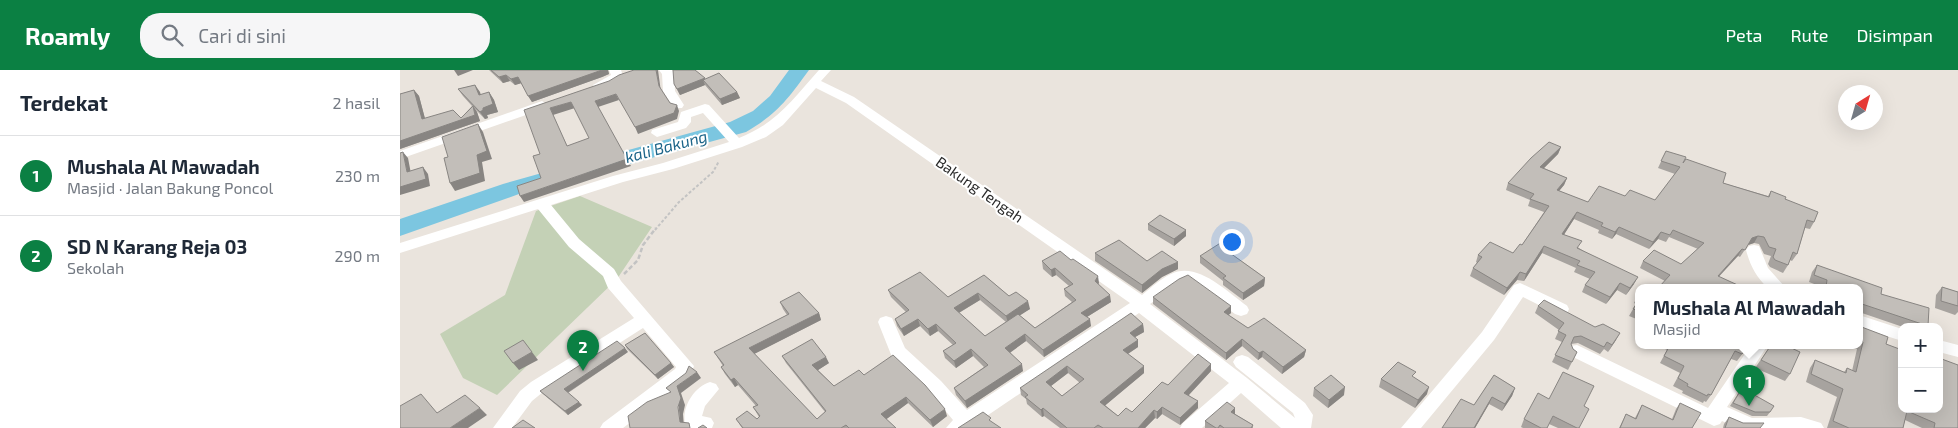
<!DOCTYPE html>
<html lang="id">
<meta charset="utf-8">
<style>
body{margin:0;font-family:"Exo 2",sans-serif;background:#f6f6f7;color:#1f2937}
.controls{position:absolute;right:15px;bottom:15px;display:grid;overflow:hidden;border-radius:10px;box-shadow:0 5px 20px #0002}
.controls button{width:45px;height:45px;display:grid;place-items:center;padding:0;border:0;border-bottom:1px solid #e0e1e3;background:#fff;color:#1f2937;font:25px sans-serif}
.compass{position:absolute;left:1438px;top:15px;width:45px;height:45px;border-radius:50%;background:#fff;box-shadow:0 5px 20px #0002;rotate:37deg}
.you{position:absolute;left:831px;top:171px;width:18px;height:18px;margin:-12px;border:4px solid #fff;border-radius:50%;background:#1a73e8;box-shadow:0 0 0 8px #1a73e833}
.badge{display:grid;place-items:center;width:32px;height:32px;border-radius:50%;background:#0b8043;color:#fff;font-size:16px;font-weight:700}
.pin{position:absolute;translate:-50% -41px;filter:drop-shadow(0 1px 2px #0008)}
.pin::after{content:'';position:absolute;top:26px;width:18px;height:15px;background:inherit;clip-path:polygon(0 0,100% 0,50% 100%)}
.popup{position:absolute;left:1235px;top:214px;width:228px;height:65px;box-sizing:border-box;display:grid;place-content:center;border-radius:10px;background:#fff;filter:drop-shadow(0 1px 4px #0005);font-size:16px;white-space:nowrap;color:#747a83}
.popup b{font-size:19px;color:#1f2937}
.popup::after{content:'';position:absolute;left:50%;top:100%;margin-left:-10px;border:10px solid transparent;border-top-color:#fff}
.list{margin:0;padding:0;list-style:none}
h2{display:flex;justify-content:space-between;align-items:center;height:65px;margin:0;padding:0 20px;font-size:21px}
h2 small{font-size:16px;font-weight:400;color:#747a83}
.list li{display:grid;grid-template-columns:32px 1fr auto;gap:15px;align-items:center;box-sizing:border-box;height:80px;padding:0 20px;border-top:1px solid #e0e1e3}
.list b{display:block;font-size:19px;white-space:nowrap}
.list p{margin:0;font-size:16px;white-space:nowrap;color:#747a83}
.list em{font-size:16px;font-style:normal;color:#747a83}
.icon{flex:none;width:28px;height:28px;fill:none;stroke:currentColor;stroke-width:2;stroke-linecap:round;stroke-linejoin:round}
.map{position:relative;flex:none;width:1558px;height:358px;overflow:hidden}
header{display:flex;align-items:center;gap:30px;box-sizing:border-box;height:70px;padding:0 25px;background:#0b8043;color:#fff}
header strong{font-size:24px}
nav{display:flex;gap:28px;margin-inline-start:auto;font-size:18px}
.search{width:350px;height:45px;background:#f6f6f7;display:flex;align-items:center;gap:12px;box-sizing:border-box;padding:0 18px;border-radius:20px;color:#747a83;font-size:19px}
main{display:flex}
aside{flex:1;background:#fff}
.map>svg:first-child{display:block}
.cemetery{fill:#c4d1b6}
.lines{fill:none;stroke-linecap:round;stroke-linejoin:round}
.river{fill:#7cc6e0;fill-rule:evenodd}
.path-far1{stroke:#c3c3c3;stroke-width:2;stroke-dasharray:3 2;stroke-linecap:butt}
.path{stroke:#c3c3c3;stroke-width:2.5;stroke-dasharray:4.5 2.5;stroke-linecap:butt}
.street{fill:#fff;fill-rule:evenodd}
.wall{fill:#a7a39f;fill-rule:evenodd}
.shaded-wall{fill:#888582}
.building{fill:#c2beb9;stroke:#888582;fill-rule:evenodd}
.labels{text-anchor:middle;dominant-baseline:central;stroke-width:4;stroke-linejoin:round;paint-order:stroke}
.street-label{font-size:15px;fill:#292929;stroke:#fff}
.water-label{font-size:16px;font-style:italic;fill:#1d6589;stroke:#fff}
</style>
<header>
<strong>Roamly</strong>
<div class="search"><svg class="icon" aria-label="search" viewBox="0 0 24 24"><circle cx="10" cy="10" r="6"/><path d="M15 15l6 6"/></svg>Cari di sini</div>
<nav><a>Peta</a><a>Rute</a><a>Disimpan</a></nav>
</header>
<main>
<aside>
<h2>Terdekat<small>2 hasil</small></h2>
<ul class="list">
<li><span class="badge">1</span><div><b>Mushala Al Mawadah</b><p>Masjid · Jalan Bakung Poncol</p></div><em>230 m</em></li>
<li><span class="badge">2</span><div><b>SD N Karang Reja 03</b><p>Sekolah</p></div><em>290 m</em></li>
</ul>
</aside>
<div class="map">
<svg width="1558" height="358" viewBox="0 0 1558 358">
<rect width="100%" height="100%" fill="#eae4dd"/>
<path class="cemetery" d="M 180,126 L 252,157 L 217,209 L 97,325 L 63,308 L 40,264 L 105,225 L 136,141 Z"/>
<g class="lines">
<path class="river" d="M 389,0 L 409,0 C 388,29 377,44 346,62 L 193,104 L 185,102 L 182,97 L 185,92 L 330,52 L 353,41 L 370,26 Z
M 149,101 L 157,103 L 160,108 L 157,113 L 119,124 L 0,166 L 0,149 L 103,114 Z"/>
<path class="path-far1" d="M 255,160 L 279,132 L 313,102 L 319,91"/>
<path class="path" d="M 224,204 L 238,190 L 243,175 L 256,158"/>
<path class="street" d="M 209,0 L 221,0 L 223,6 C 217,13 204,20 195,18 L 193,15 L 211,5 Z
M 259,0 L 272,0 L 274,3 L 275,21 L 284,35 L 282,38 L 274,38 L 263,21 L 262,4 Z
M 419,0 L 431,0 L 421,11 L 454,27 L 742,225 C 751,218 760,209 771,204 C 797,191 826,221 847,236 L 849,240 L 847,244 L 841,246 L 835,244 L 788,210 L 778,214 L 750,234 L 847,308 L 895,348 L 893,343 L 836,297 L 833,292 L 836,287 L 842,285 L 848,287 L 905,333 L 913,345 L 911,358 L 881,358 L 841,323 L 802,358 L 780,358 L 783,353 L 829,313 L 739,243 L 569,358 L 546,358 L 553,350 L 529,321 L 492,287 L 478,252 L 480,248 L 486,246 L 492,248 L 505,278 L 541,311 L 567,340 L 730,233 L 446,33 L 416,18 L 383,55 L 366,67 L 342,77 L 273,99 L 223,112 L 151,135 L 179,169 L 214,199 L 221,211 L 294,296 L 289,308 L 223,358 L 200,358 L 203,353 L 275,299 L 276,297 L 243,258 L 143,322 L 132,331 L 112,358 L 93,358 L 120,321 L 131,312 L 234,248 L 208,218 L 203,206 L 169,177 L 138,139 L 0,183 L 0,173 L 213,106 L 263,93 L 329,72 L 303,43 L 291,47 L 291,52 L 286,58 L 257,67 L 251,63 L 252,60 L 278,52 L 281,42 L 305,34 L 309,35 L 339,68 C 377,53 392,30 419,0 Z
M 142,31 L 148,35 L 146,38 L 0,89 L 0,81 Z
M 1354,175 L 1359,176 L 1368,198 L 1385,217 L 1367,217 C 1356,207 1350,195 1346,180 L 1349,176 Z
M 1120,213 L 1167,235 L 1169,239 L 1167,243 L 1161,245 L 1155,243 L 1123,227 L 1094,270 L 1021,358 L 1001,358 L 1082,262 L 1114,215 Z
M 1459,245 L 1502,259 L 1502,271 L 1459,257 Z
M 1539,270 L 1558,275 L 1558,287 L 1539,282 Z
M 1177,275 L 1308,338 L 1351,275 L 1368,275 L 1327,337 L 1352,348 L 1401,347 L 1421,353 L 1424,358 L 1338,358 L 1322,351 L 1320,354 L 1314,356 L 1171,286 L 1169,281 L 1171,276 Z
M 310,312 L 316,314 L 319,319 L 305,336 L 302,346 L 311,348 L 314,353 L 312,358 L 286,358 C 280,340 292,318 310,312 Z"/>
</g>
<path class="wall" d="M 89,0 L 208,0 L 209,4 L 202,7 L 132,32 L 121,13 L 115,15 L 110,11 L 103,13 Z
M 305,9 L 337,22 L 340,28 L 322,35 L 305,15 L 280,25 L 274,14 Z
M 75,15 L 81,25 L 89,22 L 94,30 L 98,42 L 87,45 L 88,48 L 85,49 L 74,38 L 77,42 L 80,51 L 0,79 L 0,24 L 14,20 L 19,26 L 25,49 L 61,48 L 72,36 L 63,26 L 58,19 Z
M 1161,77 L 1158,84 L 1144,98 L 1167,108 L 1164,115 L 1159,121 L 1188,132 L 1225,126 L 1255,130 L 1275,104 L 1258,98 L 1266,81 L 1283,93 L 1323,113 L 1368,126 L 1371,121 L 1385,129 L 1414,152 L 1410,159 L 1405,158 L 1397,184 L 1392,191 L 1390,190 L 1388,195 L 1383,203 L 1370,197 L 1368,194 L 1371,186 L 1364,184 L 1359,174 L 1354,173 L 1348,175 L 1340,187 L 1338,186 L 1265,211 L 1240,198 L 1243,191 L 1281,194 L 1298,179 L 1269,167 L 1266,172 L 1258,169 L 1249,179 L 1216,164 L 1212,169 L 1198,163 L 1199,160 L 1174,149 L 1164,164 L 1179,178 L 1234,214 L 1226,225 L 1217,220 L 1206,234 L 1182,222 L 1185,215 L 1190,209 L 1174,202 L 1176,198 L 1142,183 L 1124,211 L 1117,210 L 1104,225 L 1070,206 L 1073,198 L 1077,193 L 1076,192 L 1078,185 L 1113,183 L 1122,175 L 1144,142 L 1128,136 L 1130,130 L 1106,120 L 1108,113 Z
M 748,154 L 786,160 L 786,166 L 774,176 L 748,160 Z
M 695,183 L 747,191 L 778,192 L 778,199 L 762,207 L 742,223 L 695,191 Z
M 833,185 L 865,208 L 864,216 L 843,230 L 823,215 L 823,211 L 800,193 L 800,186 Z
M 642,191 L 699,213 L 698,214 L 711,232 L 687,247 L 691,256 L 644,287 L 626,271 L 610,282 L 623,301 L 567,338 L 556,325 L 554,318 L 584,297 L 573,286 L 556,298 L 545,288 L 543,281 L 553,275 L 538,261 L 530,266 L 520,256 L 504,266 L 497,256 L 495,249 L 506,242 L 491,227 L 488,220 L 548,227 L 584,205 L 609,226 L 630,239 L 619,245 L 635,258 L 672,232 L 665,226 L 664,219 L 669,216 L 656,205 L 652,207 L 643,199 ZM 580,230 L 606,252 L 585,266 L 559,243 Z
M 1417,195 L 1481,224 L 1528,256 L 1527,257 L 1503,257 L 1459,242 L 1459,217 L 1422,217 L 1409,212 L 1412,202 Z
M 1542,217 L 1558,222 L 1558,242 L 1555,245 L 1535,238 L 1536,225 Z
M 1239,223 L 1239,250 L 1229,246 L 1236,234 L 1234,233 Z
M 753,227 L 831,236 L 831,243 L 828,245 L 848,258 L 906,280 L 904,287 L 882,304 L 862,287 L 858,290 L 842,276 L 826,290 L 753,234 Z
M 380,232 L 419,243 L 421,250 L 354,284 L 417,349 L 425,342 L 386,293 L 382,286 L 429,293 L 418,300 L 434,316 L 464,305 L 547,346 L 533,357 L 508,333 L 486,349 L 496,358 L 342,358 L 336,349 L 357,349 L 359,347 L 353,337 L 356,336 L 338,315 L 335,317 L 325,304 L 321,297 L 323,296 L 314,282 L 387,245 L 383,239 Z
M 1138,236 L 1216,270 L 1208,282 L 1204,279 L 1200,284 L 1178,273 L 1171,274 L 1173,279 L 1177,282 L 1168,300 L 1152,292 L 1162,272 L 1155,269 L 1159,260 L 1135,243 Z
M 743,254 L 744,262 L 735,267 L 738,270 L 738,277 L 728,284 L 744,303 L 705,335 L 718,346 L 732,342 L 768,315 L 811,294 L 811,301 L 789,325 L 798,338 L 780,355 L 762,344 L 757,349 L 755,348 L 745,358 L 660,358 L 644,346 L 642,347 L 627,334 L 626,329 L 621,325 L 620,318 ZM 668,303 L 680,313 L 662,326 L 651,316 Z
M 1459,256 L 1486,274 L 1558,358 L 1522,358 L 1505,350 L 1503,358 L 1427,358 L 1437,327 L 1406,312 L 1410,298 L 1415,290 L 1444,302 L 1447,298 L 1452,301 L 1457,279 L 1448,275 L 1459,275 Z
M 225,275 L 271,293 L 274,297 L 258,309 L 227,279 Z
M 1267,275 L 1349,275 L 1337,291 L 1331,289 L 1311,325 L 1306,332 L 1304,331 L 1303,333 L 1282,323 L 1283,321 L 1273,316 L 1280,303 L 1260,293 L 1267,280 L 1265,279 Z
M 1371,275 L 1390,304 L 1385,311 L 1355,298 Z
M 228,282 L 168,323 L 182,335 L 168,345 L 143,324 L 140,321 Z
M 1094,305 L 1115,318 L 1112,326 L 1102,341 L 1089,334 L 1075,358 L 1074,335 Z
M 1014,308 L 1027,324 L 1015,338 L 979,317 L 981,309 Z
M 914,318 L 944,325 L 928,338 L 913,326 Z
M 1339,322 L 1370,342 L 1367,346 L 1352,346 L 1330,336 Z
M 1149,329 L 1184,336 L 1179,358 L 1158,358 L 1149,354 L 1147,358 L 1123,358 L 1121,357 L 1124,349 Z
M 1280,333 L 1292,358 L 1219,358 L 1226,344 L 1235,348 L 1242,335 L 1272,349 L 1276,339 Z
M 835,344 L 853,355 L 853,358 L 805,358 L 805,351 Z
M 1329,347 L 1343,353 L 1360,358 L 1323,358 L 1324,354 Z"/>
<path class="shaded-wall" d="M 54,0 L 73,0 L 58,6 Z
M 202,0 L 208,0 L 209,4 L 202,7 L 132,32 L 128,26 Z
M 256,0 L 258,0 L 261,22 L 259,16 Z
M 106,5 L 110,11 L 103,13 L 99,7 Z
M 118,7 L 122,13 L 115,15 L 111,9 Z
M 305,8 L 307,14 L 303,10 L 305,15 L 280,25 L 277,19 Z
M 75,15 L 80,22 L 83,33 L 79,25 Z
M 14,20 L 19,26 L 27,56 L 22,49 Z
M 89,22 L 94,30 L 98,42 L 87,45 L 88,48 L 85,49 L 80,42 L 83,38 Z
M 337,22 L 340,28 L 322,35 L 320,29 Z
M 216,24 L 219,30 L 198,37 L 195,31 Z
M 171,32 L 175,38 L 153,45 L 170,82 L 167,76 L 150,38 Z
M 277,35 L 279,41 L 277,49 L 238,64 L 235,57 Z
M 73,36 L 77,42 L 80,51 L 0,79 L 0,71 L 75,45 Z
M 78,54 L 83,62 L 92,89 L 82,92 L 85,111 L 55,121 L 50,113 L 77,85 Z
M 1161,77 L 1158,84 L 1138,104 L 1140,97 Z
M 3,82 L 8,88 L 12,109 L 7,102 Z
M 227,89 L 231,96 L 124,132 L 120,126 Z
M 23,97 L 28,104 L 30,116 L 0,125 L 0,117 Z
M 1167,108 L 1164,115 L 1154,127 L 1157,120 Z
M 1177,142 L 1174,149 L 1160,171 L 1162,164 Z
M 1219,157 L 1216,164 L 1212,169 L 1215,162 Z
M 786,160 L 786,166 L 774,176 L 774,169 Z
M 1261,162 L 1258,169 L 1249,179 L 1253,172 Z
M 1358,166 L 1354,173 L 1348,175 L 1352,168 Z
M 1144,176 L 1142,183 L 1124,211 L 1126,204 Z
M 1342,179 L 1338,186 L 1313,213 L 1318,206 Z
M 778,192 L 778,199 L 762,207 L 742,223 L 742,215 L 762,199 Z
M 655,198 L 656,205 L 652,207 L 651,200 Z
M 1120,202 L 1117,210 L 1104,225 L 1107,218 Z
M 698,206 L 699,213 L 695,218 L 695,211 Z
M 1238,207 L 1234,214 L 1226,225 L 1230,218 Z
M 865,208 L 864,216 L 843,230 L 843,223 Z
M 1220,213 L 1217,220 L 1206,234 L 1210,227 Z
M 578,223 L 580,230 L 555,245 L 554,238 Z
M 710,225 L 711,232 L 682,250 L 681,243 Z
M 628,231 L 630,239 L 608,253 L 606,246 Z
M 831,236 L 831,243 L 824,249 L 824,242 Z
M 419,243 L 421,250 L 352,285 L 349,278 Z
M 518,249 L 520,256 L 504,266 L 501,259 Z
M 690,249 L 691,256 L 644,287 L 643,280 Z
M 536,254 L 538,261 L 530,266 L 528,259 Z
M 743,254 L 744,262 L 730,270 L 730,263 Z
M 1220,263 L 1216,270 L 1208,282 L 1212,275 Z
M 625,264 L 626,271 L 607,285 L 605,278 Z
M 842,269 L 842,276 L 826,290 L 826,283 Z
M 738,270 L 738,277 L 723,287 L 723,280 Z
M 225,278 L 228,282 L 167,323 L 164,319 Z
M 571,279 L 573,286 L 556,298 L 554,291 Z
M 906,280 L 904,287 L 882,304 L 883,297 Z
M 863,281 L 862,287 L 858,290 L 859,283 Z
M 132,282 L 138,290 L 119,300 L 113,293 Z
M 426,287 L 429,293 L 415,302 L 412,295 Z
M 271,293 L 274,297 L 258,309 L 255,305 Z
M 622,294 L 623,301 L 567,338 L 565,331 Z
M 811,294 L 811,301 L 784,330 L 784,323 Z
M 667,296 L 668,303 L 647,319 L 646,312 Z
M 744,296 L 744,303 L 701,339 L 700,332 Z
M 297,302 L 301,308 L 281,323 L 285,335 L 283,344 L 284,358 L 280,352 L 277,316 Z
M 334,308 L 338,315 L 335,317 L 331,310 Z
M 945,317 L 944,325 L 928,338 L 929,330 Z
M 1029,317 L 1027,324 L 1015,338 L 1018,330 Z
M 1115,318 L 1112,326 L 1102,341 L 1105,334 Z
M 506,327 L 508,333 L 484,351 L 481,344 Z
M 1092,327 L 1089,334 L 1075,358 L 1074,358 Z
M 798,331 L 798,338 L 780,355 L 780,348 Z
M 179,332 L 182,335 L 168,345 L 165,341 Z
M 762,337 L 762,344 L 757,349 L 757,342 Z
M 80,338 L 87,345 L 68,358 L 50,358 Z
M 643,338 L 644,346 L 642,347 L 641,340 Z
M 835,338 L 835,344 L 831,349 L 831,342 Z
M 545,339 L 547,346 L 533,357 L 530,350 Z
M 754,340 L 755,348 L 745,358 L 738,358 Z"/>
<path class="building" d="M 91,0 L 202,0 L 128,26 L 118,7 L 111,9 L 106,5 L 99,7 Z
M 234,0 L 256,0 L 259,16 L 270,33 L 277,35 L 274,43 L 235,57 L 216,24 L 195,31 L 227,89 L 120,126 L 117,116 L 141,108 L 133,86 L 140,84 L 124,40 L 209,11 L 219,5 ZM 171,32 L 189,68 L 167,76 L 150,38 Z
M 273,0 L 295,0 L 305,8 L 277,19 L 274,14 Z
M 319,3 L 337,22 L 320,29 L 303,10 Z
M 75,15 L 79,25 L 89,22 L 93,34 L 83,38 L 83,40 L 80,42 L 58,19 Z
M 14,20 L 22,49 L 53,40 L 61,48 L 73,36 L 75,45 L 0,71 L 0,24 Z
M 78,54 L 87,81 L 77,85 L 80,103 L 50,113 L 44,88 L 48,87 L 42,67 Z
M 1149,72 L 1161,77 L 1140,97 L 1167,108 L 1157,120 L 1188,132 L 1199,116 L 1225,126 L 1230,120 L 1255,130 L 1280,97 L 1261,91 L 1266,81 L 1286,87 L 1283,93 L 1286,89 L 1326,103 L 1323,113 L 1369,127 L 1371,121 L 1386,127 L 1385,129 L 1418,142 L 1414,152 L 1407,150 L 1397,184 L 1393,182 L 1388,195 L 1375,190 L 1373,187 L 1376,179 L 1369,177 L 1364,167 L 1358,166 L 1352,168 L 1345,180 L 1342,179 L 1318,206 L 1342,217 L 1259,217 L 1270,205 L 1243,191 L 1254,180 L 1281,194 L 1304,173 L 1273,160 L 1270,165 L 1261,162 L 1253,172 L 1219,157 L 1215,162 L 1201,156 L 1203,153 L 1177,142 L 1162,164 L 1182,171 L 1177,178 L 1238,207 L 1230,218 L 1220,213 L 1210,227 L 1185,215 L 1195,202 L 1177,195 L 1180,191 L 1144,176 L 1126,204 L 1120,202 L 1107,218 L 1073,198 L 1082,187 L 1078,185 L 1090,172 L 1113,183 L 1120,174 L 1122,175 L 1149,136 L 1130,129 L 1134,124 L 1108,113 L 1131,88 Z
M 3,82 L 7,102 L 23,97 L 26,109 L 0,117 L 0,83 Z
M 760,145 L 786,160 L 774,169 L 748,154 Z
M 719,170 L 747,191 L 762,181 L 778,192 L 762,199 L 742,215 L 695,183 Z
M 822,172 L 834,181 L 830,183 L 865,208 L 843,223 L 823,208 L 826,206 L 800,186 Z
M 660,181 L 671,190 L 673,189 L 698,206 L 695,211 L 710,225 L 681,243 L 690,249 L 643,280 L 625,264 L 605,278 L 622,294 L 565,331 L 554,318 L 588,295 L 571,279 L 554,291 L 543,281 L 556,273 L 536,254 L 528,259 L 518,249 L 501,259 L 495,249 L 509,240 L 488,220 L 520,202 L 548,227 L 584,205 L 609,226 L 616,222 L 628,231 L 606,246 L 578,223 L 554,238 L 585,266 L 618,244 L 635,258 L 676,230 L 664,219 L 673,214 L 655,198 L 651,200 L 642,191 Z
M 1417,195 L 1482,218 L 1481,224 L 1529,238 L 1528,256 L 1459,233 L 1459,217 L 1426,217 L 1427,210 L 1414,205 Z
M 788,205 L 831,236 L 824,242 L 848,258 L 864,248 L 906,280 L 883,297 L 863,281 L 859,283 L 842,269 L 826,283 L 753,227 L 779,209 Z
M 1542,217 L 1558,222 L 1558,236 L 1541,231 Z
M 399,222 L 419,243 L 349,278 L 417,349 L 426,341 L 382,286 L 412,269 L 426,287 L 412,295 L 434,316 L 459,300 L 464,305 L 493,285 L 525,315 L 545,339 L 530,350 L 506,327 L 481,344 L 496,358 L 449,358 L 446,355 L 441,358 L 343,358 L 336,349 L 347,341 L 357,349 L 360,346 L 353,337 L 358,335 L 334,308 L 331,310 L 321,297 L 324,295 L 314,282 L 389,244 L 380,232 Z
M 1144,230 L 1195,257 L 1203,254 L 1220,263 L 1212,275 L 1207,272 L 1204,277 L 1181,266 L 1174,267 L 1171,274 L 1173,279 L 1177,282 L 1172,292 L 1155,285 L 1166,265 L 1158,261 L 1164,253 L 1138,236 Z
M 1239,230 L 1239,241 L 1233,239 Z
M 731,243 L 743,254 L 730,263 L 738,270 L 723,280 L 744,296 L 700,332 L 718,346 L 726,338 L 732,342 L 762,312 L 768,315 L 798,284 L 811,294 L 784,323 L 798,331 L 780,348 L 762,337 L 757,342 L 754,340 L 738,358 L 703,358 L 698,355 L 694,358 L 667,358 L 643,338 L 641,340 L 625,327 L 628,325 L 620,318 ZM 667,296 L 684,309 L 662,326 L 646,312 Z
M 1459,256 L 1488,267 L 1486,274 L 1502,280 L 1502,339 L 1539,339 L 1539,288 L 1558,295 L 1558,358 L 1534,358 L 1535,353 L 1507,341 L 1503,358 L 1449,358 L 1433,351 L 1443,319 L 1411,304 L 1415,290 L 1446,303 L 1447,298 L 1456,302 L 1463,272 L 1459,270 Z
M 245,263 L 271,293 L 255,305 L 225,275 Z
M 123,270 L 132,282 L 113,293 L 104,281 Z
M 217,271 L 225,278 L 164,319 L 179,332 L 165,341 L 140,321 Z
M 1270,275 L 1349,275 L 1342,284 L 1335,281 L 1311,325 L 1308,324 L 1307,326 L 1287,316 L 1288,314 L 1278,308 L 1284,296 L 1264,286 Z
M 1371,275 L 1385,275 L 1400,282 L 1390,304 L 1361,290 Z
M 998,292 L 1016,302 L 1012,306 L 1029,317 L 1018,330 L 981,309 Z
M 289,296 L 297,302 L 277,316 L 281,328 L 278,337 L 280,352 L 289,353 L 290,358 L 230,358 L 228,346 L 247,332 L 271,322 L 266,318 L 286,303 Z
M 1163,302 L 1194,316 L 1184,336 L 1189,339 L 1179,358 L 1177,358 L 1153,346 L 1147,358 L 1141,358 L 1124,349 L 1138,323 L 1149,329 Z
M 931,305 L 945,317 L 929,330 L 914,318 Z
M 1094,305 L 1115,318 L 1105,334 L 1092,327 L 1074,358 L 1042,358 L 1061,329 L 1074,335 Z
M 1342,318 L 1374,336 L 1370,342 L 1355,342 L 1333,333 Z
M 21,324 L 37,343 L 65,325 L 80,338 L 50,358 L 0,358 L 0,336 Z
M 827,332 L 835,338 L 831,342 L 853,355 L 851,358 L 824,358 L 820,355 L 818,358 L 816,358 L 805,351 Z
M 1280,333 L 1301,343 L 1292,358 L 1220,358 L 1226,344 L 1236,349 L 1242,335 L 1273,350 Z
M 583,342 L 591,348 L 589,350 L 601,358 L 558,358 Z
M 1329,347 L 1343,353 L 1364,353 L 1360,358 L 1325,358 Z
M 123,350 L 135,358 L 112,358 Z
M 303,355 L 307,358 L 298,358 Z"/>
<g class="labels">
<g class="street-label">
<text transform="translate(580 119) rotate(35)">Bakung Tengah</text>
</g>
<g class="water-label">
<text transform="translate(266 76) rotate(-15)">kali Bakung</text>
</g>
</g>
</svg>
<div class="controls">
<button>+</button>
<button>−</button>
</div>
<svg class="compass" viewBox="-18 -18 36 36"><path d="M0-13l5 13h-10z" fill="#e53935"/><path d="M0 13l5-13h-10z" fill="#747a83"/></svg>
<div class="you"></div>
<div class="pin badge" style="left:1349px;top:336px">1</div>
<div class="popup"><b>Mushala Al Mawadah</b>Masjid</div>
<div class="pin badge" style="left:183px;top:301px">2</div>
</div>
</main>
